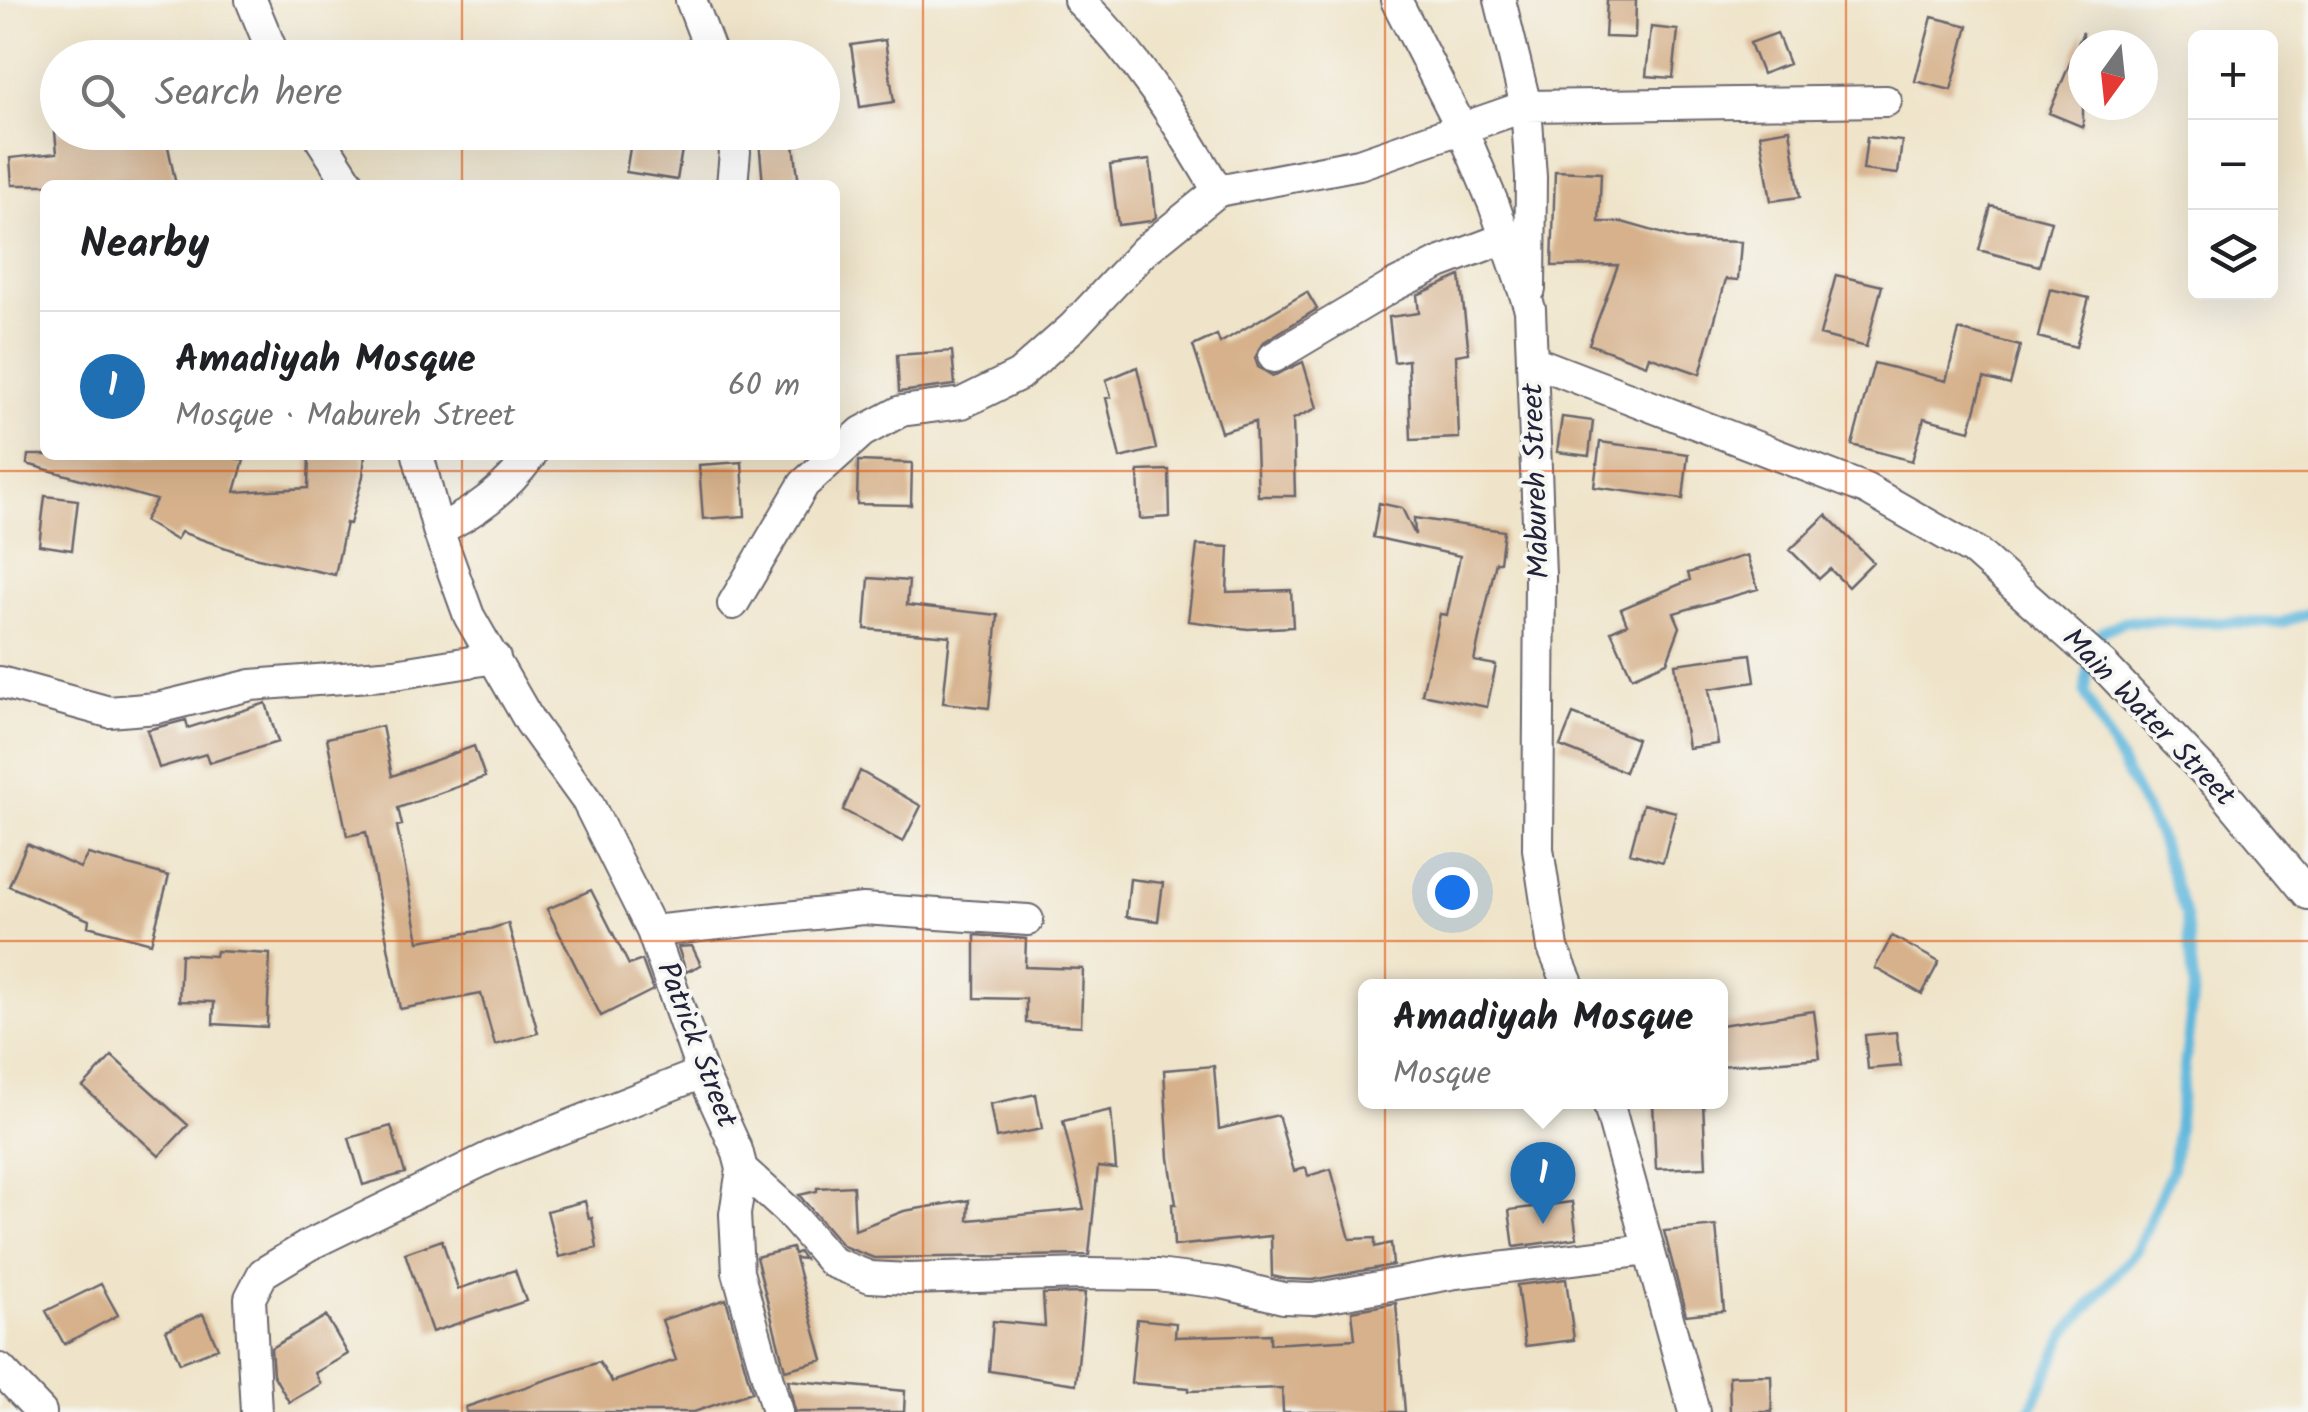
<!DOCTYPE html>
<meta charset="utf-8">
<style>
body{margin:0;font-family:Kalam,sans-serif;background:#f2f2f2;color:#202124}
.controls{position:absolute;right:30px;top:30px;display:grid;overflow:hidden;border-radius:15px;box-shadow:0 10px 40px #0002}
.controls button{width:90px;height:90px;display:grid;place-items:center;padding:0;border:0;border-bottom:2px solid #e0e0e0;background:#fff;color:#202124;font:50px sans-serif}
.compass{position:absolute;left:2068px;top:30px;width:90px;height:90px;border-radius:50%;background:#fff;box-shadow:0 10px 40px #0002;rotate:195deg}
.you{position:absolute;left:1452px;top:892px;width:35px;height:35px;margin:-25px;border:8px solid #fff;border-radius:50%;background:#1a73e8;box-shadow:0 0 0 15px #1a73e833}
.badge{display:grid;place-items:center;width:65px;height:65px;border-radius:50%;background:#1f6fb2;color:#fff;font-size:32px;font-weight:700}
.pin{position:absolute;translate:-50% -82px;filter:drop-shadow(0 2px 5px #0008)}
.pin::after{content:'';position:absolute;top:52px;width:35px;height:30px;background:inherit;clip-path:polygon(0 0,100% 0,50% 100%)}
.popup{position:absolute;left:1358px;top:979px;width:370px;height:130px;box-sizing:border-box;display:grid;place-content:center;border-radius:15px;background:#fff;filter:drop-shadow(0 2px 8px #0005);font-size:32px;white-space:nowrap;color:#757577}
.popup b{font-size:38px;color:#202124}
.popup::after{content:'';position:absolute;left:50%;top:100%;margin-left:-20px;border:20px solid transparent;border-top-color:#fff}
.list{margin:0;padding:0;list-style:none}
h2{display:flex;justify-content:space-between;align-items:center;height:130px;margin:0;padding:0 40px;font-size:42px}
h2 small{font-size:32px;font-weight:400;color:#757577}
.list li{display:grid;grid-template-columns:65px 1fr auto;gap:30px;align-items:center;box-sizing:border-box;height:150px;padding:0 40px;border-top:2px solid #e0e0e0}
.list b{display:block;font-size:38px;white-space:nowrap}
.list p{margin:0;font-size:32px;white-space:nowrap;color:#757577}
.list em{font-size:32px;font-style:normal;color:#757577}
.icon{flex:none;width:55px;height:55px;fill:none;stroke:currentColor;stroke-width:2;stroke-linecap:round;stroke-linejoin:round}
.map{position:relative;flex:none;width:2308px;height:1412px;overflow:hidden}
.search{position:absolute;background:#fff;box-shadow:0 10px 40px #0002;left:40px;top:40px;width:800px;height:110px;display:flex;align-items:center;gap:25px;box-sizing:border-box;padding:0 35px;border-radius:55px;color:#757577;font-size:38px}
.panel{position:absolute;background:#fff;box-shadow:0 10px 40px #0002;left:40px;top:180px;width:800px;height:280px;border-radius:15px}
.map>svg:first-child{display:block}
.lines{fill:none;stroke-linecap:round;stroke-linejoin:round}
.stream{stroke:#5fb7dc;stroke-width:11}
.building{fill:#d6b18b}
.street-casing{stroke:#6a666d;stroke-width:34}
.street{stroke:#fff;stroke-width:30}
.grid{fill:none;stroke:#de560e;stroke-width:2.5;stroke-opacity:0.55}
.labels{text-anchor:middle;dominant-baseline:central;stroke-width:8;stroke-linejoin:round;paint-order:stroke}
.street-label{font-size:30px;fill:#22223b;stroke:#f6f6f2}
</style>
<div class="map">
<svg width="2308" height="1412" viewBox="0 0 2308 1412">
<rect width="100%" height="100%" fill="#f6f6f2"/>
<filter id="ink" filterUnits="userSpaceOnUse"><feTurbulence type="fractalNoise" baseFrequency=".01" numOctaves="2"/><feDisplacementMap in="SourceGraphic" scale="20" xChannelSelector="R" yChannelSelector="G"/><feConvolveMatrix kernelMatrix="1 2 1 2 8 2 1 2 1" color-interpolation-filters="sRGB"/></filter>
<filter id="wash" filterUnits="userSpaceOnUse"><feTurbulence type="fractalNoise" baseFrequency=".0048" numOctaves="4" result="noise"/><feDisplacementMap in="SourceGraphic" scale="40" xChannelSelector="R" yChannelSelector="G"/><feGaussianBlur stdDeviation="2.25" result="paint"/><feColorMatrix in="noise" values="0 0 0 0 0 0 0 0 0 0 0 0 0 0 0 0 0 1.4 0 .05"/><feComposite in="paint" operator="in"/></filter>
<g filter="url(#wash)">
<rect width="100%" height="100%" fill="#efe4c9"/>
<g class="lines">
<path class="stream" d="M 2030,1412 L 2066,1333 L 2137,1250 L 2173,1167 L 2194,986 L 2186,916 L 2158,834 L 2085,694 L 2089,653 L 2103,631 L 2125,621 L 2280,623 L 2308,614"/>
</g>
<g id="blocks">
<path class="building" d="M 1607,0 L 1636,0 L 1635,38 L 1605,37 Z
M 1932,17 L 1968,26 L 1951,90 L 1915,81 Z
M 1651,27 L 1678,30 L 1673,78 L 1646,76 Z
M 2083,32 L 2083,127 L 2049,113 Z
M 1777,33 L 1789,64 L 1762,74 L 1750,43 Z
M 885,40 L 894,102 L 860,107 L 851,45 Z
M 1790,129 L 1800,197 L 1771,201 L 1760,134 Z
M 55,132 L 165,132 L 176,185 L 12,185 L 10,158 L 57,153 Z
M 632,136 L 683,143 L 677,180 L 626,172 Z
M 793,136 L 799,185 L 763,185 L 759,139 Z
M 1867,137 L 1902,141 L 1898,174 L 1863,170 Z
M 1150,160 L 1156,217 L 1151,221 L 1118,225 L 1110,165 Z
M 1555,171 L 1601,173 L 1599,222 L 1622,222 L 1685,240 L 1741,242 L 1738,280 L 1726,279 L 1700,374 L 1649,356 L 1646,365 L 1589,344 L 1618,265 L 1552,266 Z
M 1991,206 L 2051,221 L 2039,266 L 1979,250 Z
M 1836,275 L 1882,286 L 1866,347 L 1820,335 Z
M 1460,276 L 1469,353 L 1456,355 L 1459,438 L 1411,440 L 1408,360 L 1394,362 L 1389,317 L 1419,313 L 1417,295 Z
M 2050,289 L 2089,298 L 2076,347 L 2038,337 Z
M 1307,292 L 1317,309 L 1264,342 L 1255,358 L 1258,367 L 1273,376 L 1303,362 L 1317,408 L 1293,419 L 1295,496 L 1258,496 L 1255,422 L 1221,432 L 1193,346 L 1217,335 L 1220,343 Z
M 1959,330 L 2020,346 L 2010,385 L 1984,378 L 1970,430 L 1924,418 L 1912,461 L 1852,445 L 1874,363 L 1946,381 Z
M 952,351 L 955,385 L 899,392 L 897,355 Z
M 1137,367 L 1156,449 L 1120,458 L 1106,398 L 1111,397 L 1106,380 Z
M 1562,417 L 1593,421 L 1589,456 L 1557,452 Z
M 1600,442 L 1688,454 L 1683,499 L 1594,487 Z
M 28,455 L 223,455 L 244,460 L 235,492 L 308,488 L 309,455 L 365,455 L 363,476 L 350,524 L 346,523 L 335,575 L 249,556 L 181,532 L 176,540 L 144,521 L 156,500 L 27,464 Z
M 858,461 L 912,463 L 911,505 L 857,504 Z
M 742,462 L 745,516 L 703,519 L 699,465 Z
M 1169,470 L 1170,517 L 1140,519 L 1138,471 Z
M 45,496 L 78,500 L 72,550 L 39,545 Z
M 1379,503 L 1402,508 L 1415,535 L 1414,518 L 1504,531 L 1500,562 L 1496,562 L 1474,661 L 1496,665 L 1487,707 L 1422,694 L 1440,614 L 1447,615 L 1460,556 L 1373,537 Z
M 1826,515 L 1873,562 L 1848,587 L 1830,569 L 1819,579 L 1790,550 Z
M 1197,545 L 1229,547 L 1227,592 L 1291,590 L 1293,627 L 1248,629 L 1188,621 Z
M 1747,555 L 1758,589 L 1674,613 L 1680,627 L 1667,662 L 1632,677 L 1611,631 L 1627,624 L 1621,609 L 1690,580 L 1688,573 Z
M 869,578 L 909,581 L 907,605 L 998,615 L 989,708 L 943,703 L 950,636 L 865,629 Z
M 1751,654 L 1755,682 L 1709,689 L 1718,744 L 1688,748 L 1675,664 Z
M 266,703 L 278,742 L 209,763 L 206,754 L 159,768 L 147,730 L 186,720 L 188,728 Z
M 1573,714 L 1637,739 L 1625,772 L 1560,746 Z
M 382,726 L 392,776 L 474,746 L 485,777 L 398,808 L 402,825 L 397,826 L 419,941 L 490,929 L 508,923 L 538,1033 L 495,1045 L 481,994 L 400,1009 L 366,832 L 347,836 L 327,738 Z
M 860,771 L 921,806 L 903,842 L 843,810 Z
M 1643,804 L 1676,812 L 1663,862 L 1630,853 Z
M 27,844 L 80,868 L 88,854 L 169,876 L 151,943 L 88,926 L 89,920 L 9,886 Z
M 1130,879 L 1163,883 L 1158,921 L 1126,917 Z
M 591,890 L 629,965 L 642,960 L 653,990 L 601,1016 L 547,909 Z
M 975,935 L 1026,939 L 1025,967 L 1083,969 L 1081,1026 L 1026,1023 L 1026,999 L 975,998 Z
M 1892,936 L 1939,962 L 1922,994 L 1875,968 Z
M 692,946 L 701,965 L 686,972 L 678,947 Z
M 216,951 L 270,954 L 267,1027 L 213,1024 L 214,1002 L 179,1001 L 181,954 L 215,956 Z
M 1814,1011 L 1820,1058 L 1720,1066 L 1720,1025 Z
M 1896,1032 L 1901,1066 L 1868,1069 L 1865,1035 Z
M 112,1056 L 188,1125 L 159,1156 L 83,1087 Z
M 1214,1066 L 1219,1129 L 1278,1115 L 1294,1171 L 1306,1168 L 1308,1176 L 1331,1169 L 1350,1239 L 1375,1238 L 1375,1247 L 1391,1243 L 1393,1265 L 1312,1280 L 1286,1279 L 1272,1276 L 1271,1236 L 1174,1246 L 1172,1204 L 1176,1204 L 1169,1158 L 1164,1070 Z
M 1036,1094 L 1042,1129 L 996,1138 L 990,1104 Z
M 1653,1102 L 1703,1102 L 1706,1167 L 1656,1169 Z
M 1111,1110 L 1116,1169 L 1098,1167 L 1089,1255 L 874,1258 L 843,1246 L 799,1195 L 817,1191 L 817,1188 L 853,1186 L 855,1230 L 904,1211 L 969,1200 L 968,1220 L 1084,1209 L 1063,1121 Z
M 391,1126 L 405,1173 L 363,1185 L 349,1138 Z
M 585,1201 L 589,1219 L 592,1218 L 597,1248 L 559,1257 L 547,1211 Z
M 1572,1202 L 1577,1238 L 1514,1247 L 1509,1210 Z
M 1716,1226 L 1724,1311 L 1686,1315 L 1664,1231 Z
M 442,1240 L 458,1289 L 515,1270 L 526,1301 L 432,1332 L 405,1253 Z
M 792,1248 L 794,1254 L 799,1252 L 804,1259 L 795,1258 L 823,1360 L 785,1370 L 756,1257 Z
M 1566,1279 L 1574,1340 L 1525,1346 L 1517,1285 Z
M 101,1284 L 118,1315 L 64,1344 L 46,1311 Z
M 1085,1293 L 1076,1384 L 989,1371 L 993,1321 L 1045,1326 L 1043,1294 Z
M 726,1299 L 752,1392 L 694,1412 L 466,1412 L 466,1407 L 599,1362 L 612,1382 L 676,1360 L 662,1320 Z
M 1396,1303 L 1405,1412 L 1283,1412 L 1282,1388 L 1189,1391 L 1189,1388 L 1131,1383 L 1137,1319 L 1176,1323 L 1175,1337 L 1270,1334 L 1270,1344 L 1355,1339 L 1352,1311 Z
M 203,1314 L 218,1348 L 180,1363 L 166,1330 Z
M 326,1316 L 348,1354 L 315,1373 L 321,1384 L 289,1402 L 273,1374 L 271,1348 Z
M 1771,1375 L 1772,1412 L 1730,1412 L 1729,1376 Z
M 788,1380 L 905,1391 L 904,1412 L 795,1412 Z"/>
</g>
</g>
<g filter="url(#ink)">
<use href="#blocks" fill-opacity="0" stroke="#6a666d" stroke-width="2.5"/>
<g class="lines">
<g class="street-casing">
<path id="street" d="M 251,0 L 275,58
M 691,0 L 713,58
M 1079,0 C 1137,56 1177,121 1218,191
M 1396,0 L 1461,127 L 1494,205 L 1530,309 L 1540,575 L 1538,849 L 1553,948 L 1569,986
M 1500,0 L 1526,106 L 1531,177 L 1530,289
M 316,132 L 350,185
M 731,132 L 735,152 L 732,185
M 1274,357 L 1393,286 L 1439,263 L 1505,238
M 1533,361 L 1866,489 L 1976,552 L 2104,666 L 2220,788 L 2308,894
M 418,455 L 438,530 L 469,616 L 530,722 L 587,801 L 652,931 L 702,1073 L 737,1150 L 742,1169 L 787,1210 L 832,1262 L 870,1277 L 908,1279 L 1086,1274 L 1157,1275 L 1222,1283 L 1283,1298 L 1313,1299 L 1456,1273 L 1648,1250
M 438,530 C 475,512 506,490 531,455
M 733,604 L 804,484 L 862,432 L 901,411 L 962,403 L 1019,375 L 1073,327 L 1144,251 L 1218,191 L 1359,164 L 1526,106 L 1886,101
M 0,682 L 109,712 L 157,708 L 251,685 L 395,674 L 495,658
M 652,931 L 863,909 L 1028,920
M 1608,1102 L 1694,1412
M 742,1169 L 735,1214 L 738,1272 L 777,1412
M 0,1369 L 41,1412
M 256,1412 L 250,1298 L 263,1273 L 309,1245 L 492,1156 L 702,1073"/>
</g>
<use href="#street" class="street"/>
</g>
</g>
<path class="grid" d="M 462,0 L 462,58M 923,0 L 923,1412M 1385,0 L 1385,1412M 1846,0 L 1846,1412M 462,132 L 462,185M 462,455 L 462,1412M 0,471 L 2308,471M 0,941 L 2308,941"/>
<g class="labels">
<g class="street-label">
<text transform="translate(1537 481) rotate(-92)">Mabureh Street</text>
<text transform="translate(2148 718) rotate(46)">Main Water Street</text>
<text transform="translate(696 1045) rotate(69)">Patrick Street</text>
</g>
</g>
</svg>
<div class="controls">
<button>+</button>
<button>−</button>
<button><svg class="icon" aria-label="layers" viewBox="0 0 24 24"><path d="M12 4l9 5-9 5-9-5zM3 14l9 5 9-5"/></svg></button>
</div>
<svg class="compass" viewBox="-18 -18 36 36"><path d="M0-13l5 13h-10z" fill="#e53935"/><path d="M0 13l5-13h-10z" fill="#757577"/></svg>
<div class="you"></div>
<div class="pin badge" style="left:1543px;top:1224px">1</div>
<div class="popup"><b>Amadiyah Mosque</b>Mosque</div>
<div class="search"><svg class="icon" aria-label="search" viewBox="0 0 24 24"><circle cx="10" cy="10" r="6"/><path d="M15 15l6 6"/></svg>Search here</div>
<section class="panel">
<h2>Nearby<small></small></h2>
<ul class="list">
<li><span class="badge">1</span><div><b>Amadiyah Mosque</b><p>Mosque · Mabureh Street</p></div><em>60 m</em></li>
</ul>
</section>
</div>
